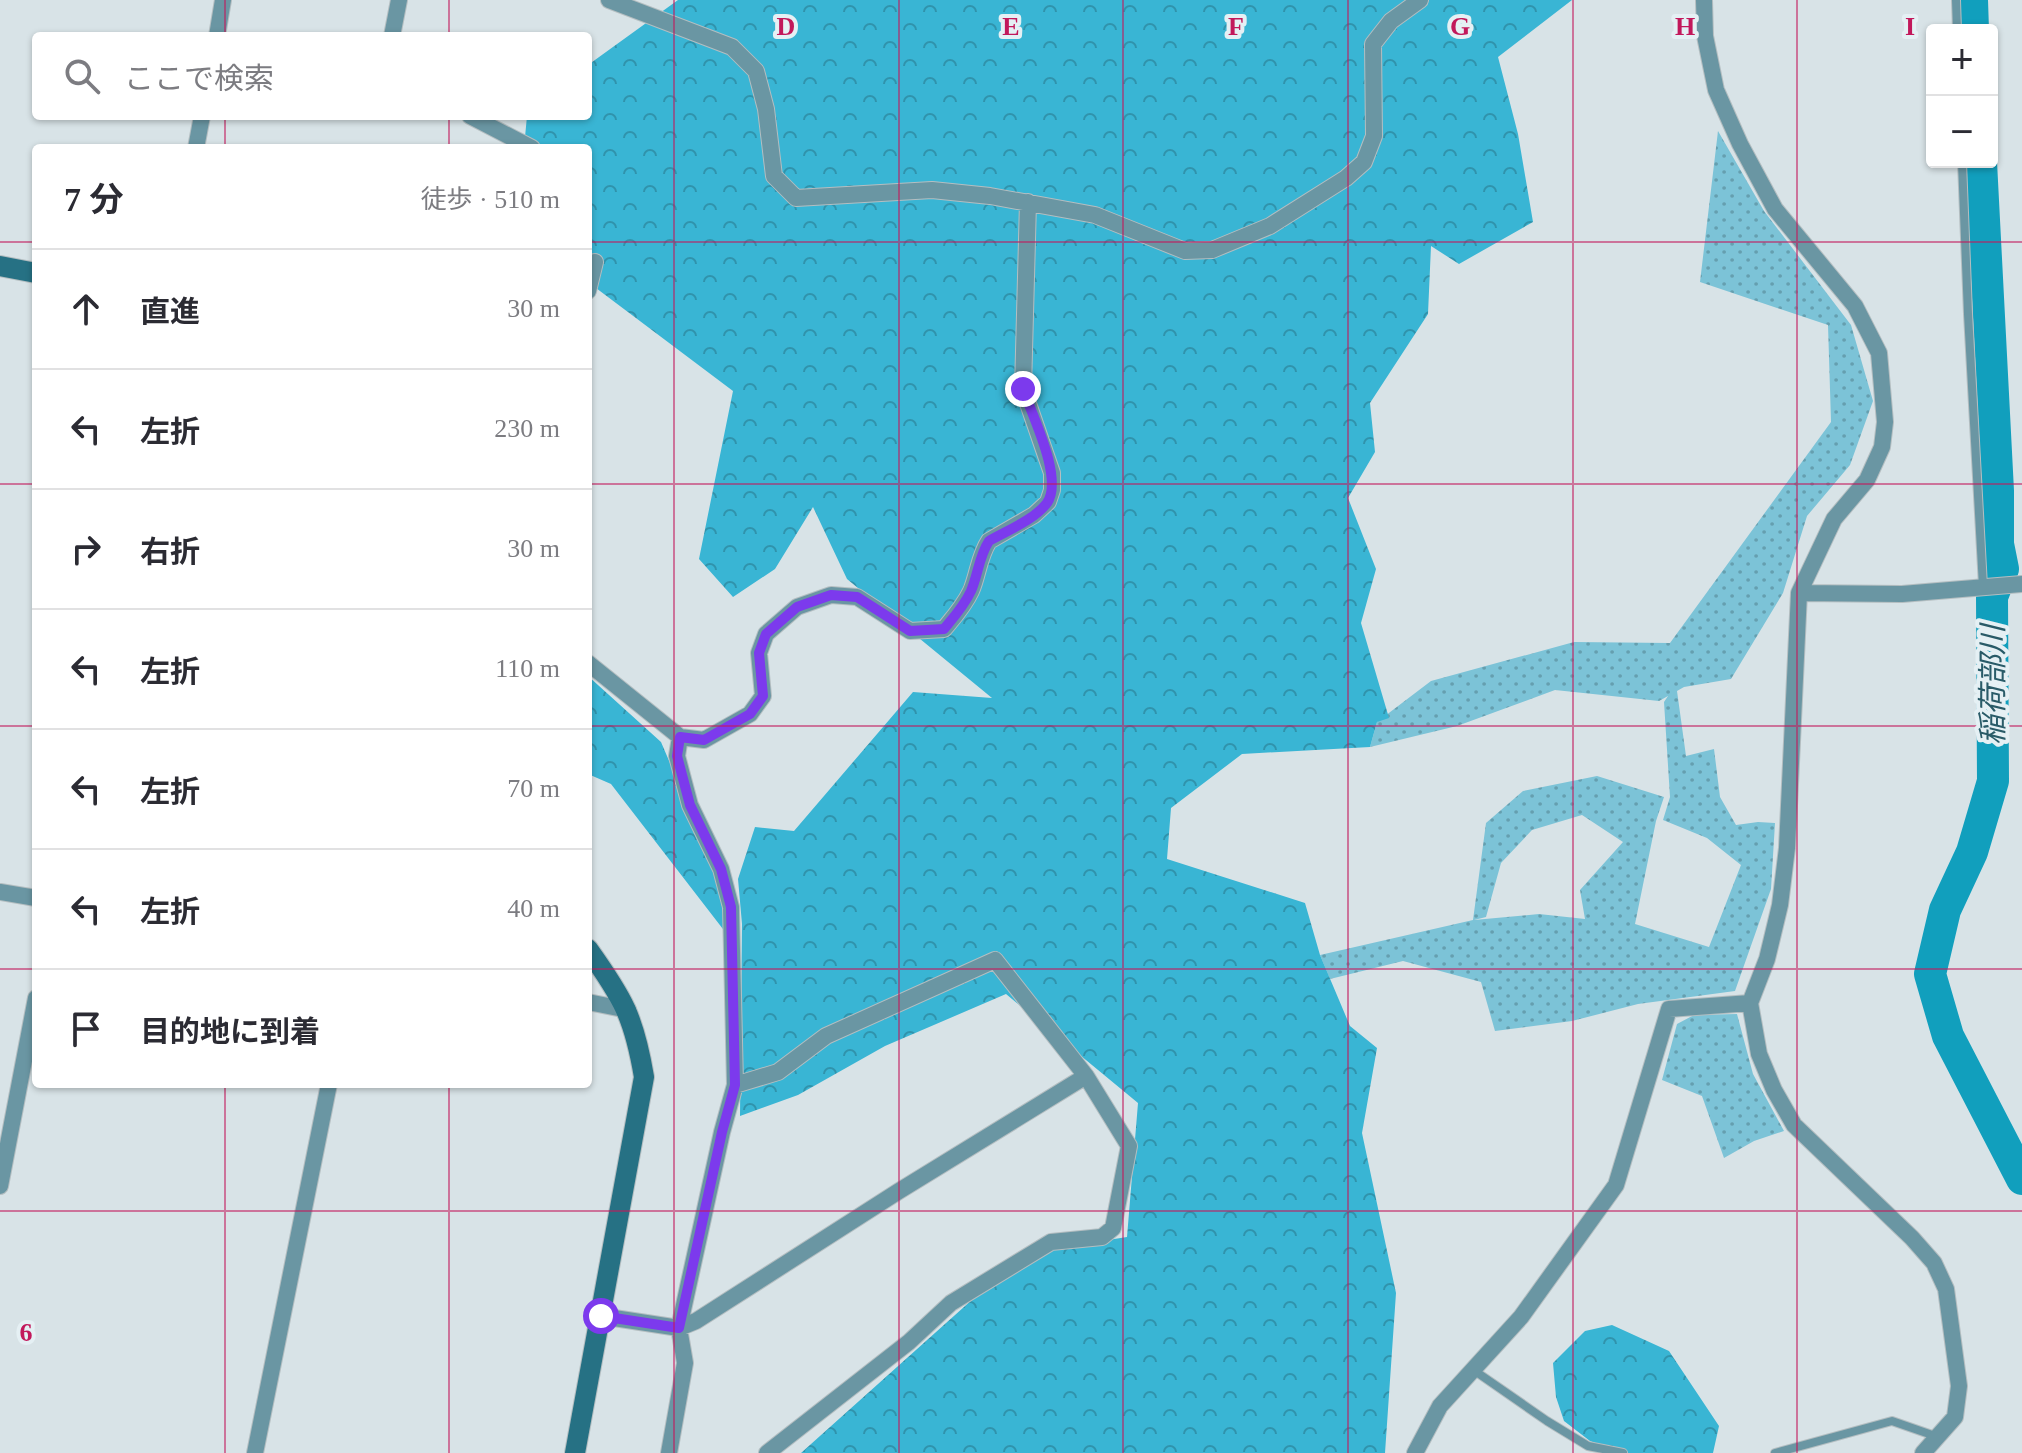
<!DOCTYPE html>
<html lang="ja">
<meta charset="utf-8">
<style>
body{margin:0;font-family:"Times New Roman","Noto Sans JP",serif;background:#f2f2f3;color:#2b2b33}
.controls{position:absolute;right:24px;top:24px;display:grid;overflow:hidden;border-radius:8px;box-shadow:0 2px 6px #0004}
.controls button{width:72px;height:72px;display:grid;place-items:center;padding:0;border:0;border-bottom:2px solid #e1e1e2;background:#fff;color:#2b2b33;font:40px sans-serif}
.stop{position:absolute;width:24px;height:24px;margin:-18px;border:6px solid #7c3aed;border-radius:50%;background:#fff}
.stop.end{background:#7c3aed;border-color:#fff;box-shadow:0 2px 8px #0008}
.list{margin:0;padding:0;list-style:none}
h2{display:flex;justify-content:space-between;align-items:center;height:104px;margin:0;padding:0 32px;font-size:34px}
h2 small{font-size:26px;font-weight:400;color:#7c7c81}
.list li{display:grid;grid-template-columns:52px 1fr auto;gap:24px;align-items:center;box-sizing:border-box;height:120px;padding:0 32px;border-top:2px solid #e1e1e2}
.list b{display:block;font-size:30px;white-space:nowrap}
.list em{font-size:26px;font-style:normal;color:#7c7c81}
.icon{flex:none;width:44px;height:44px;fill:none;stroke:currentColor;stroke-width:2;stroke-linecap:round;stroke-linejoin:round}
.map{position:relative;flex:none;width:2022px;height:1453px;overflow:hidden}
.search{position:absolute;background:#fff;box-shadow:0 2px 6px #0004;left:32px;top:32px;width:560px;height:88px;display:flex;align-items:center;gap:20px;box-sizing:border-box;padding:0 28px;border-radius:8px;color:#7c7c81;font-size:30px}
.panel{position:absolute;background:#fff;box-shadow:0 2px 6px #0004;left:32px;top:144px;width:560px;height:944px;border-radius:8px}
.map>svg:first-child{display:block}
.grass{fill:url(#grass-dots);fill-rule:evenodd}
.forest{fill:url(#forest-crowns)}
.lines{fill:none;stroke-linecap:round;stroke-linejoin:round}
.river{stroke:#119fbd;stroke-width:32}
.lane-casing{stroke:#b4bec1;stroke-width:10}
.street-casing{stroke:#b4bec1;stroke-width:18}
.secondary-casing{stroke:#b4bec1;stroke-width:22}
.lane{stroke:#6a96a3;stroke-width:8}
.street{stroke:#6a96a3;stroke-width:16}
.secondary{stroke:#267184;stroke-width:20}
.route{stroke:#7c3aed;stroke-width:10}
.grid{fill:none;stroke:#c2185b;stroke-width:2;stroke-opacity:0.55}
.labels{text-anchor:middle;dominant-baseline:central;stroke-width:8;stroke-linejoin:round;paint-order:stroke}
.water-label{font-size:30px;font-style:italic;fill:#295b68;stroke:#e5f0f4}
.grid-label{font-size:26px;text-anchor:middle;font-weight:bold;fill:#c2185b;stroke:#e5f0f4;stroke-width:8;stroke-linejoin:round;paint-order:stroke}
</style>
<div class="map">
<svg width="2022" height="1453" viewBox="0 0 2022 1453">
<defs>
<pattern id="grass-dots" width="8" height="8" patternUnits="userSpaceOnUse" patternTransform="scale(2)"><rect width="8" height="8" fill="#7cc3d7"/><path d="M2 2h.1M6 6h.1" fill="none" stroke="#659faf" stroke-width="1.8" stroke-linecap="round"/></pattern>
<pattern id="forest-crowns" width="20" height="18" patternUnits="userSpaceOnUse" patternTransform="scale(2)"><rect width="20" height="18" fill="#39b5d4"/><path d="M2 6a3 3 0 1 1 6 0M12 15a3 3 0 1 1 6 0" fill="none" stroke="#3093ac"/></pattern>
</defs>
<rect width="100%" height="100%" fill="#d8e3e7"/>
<path class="grass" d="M 1718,131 L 1764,211 L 1851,325 L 1873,401 L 1850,465 L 1807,516 L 1783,593 L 1731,679 L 1684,687 L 1677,691 L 1686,756 L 1714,749 L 1720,797 L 1736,825 L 1758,822 L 1775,823 L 1771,889 L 1735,991 L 1638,1004 L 1572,1021 L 1495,1031 L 1481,982 L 1403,961 L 1330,979 L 1320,955 L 1473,920 L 1486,823 L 1523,791 L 1597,776 L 1664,797 L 1656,821 L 1635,924 L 1709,947 L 1741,865 L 1707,838 L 1663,820 L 1670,797 L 1664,702 L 1668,696 L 1659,701 L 1555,690 L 1457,726 L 1370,747 L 1377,722 L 1431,681 L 1574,642 L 1670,643 L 1831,422 L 1828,325 L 1700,282 ZM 1582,815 L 1623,842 L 1580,890 L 1585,919 L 1539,914 L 1474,920 L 1486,917 L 1501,863 L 1532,830 Z
M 1737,1014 L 1753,1074 L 1784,1131 L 1754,1141 L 1724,1158 L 1702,1096 L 1662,1080 L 1677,1024 L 1694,1015 Z"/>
<path class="forest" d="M 678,0 L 1572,0 L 1498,57 L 1518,134 L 1533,222 L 1459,264 L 1431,246 L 1428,314 L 1370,403 L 1375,452 L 1348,498 L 1376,569 L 1361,623 L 1389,718 L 1377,722 L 1370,747 L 1242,754 L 1171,808 L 1167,859 L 1305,903 L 1320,955 L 1350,1026 L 1377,1048 L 1362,1133 L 1396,1293 L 1385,1453 L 801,1453 L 974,1298 L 1050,1249 L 1127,1237 L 1138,1103 L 1006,994 L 885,1046 L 798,1095 L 740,1116 L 742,924 L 738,879 L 755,827 L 794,831 L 913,692 L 992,698 L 847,579 L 813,507 L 775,569 L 733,597 L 699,559 L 733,391 L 588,282 L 588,148 L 548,148 L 525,137 L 527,116 L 588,116 L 588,65 Z
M 588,676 L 661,742 L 717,873 L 726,933 L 611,784 L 588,774 Z
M 1612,1325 L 1669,1351 L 1719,1426 L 1713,1453 L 1620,1453 L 1590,1441 L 1564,1421 L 1556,1397 L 1553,1363 L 1585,1331 Z"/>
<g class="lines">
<path class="river" d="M 1972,0 L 1973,30
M 1981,162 L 1998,491 L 1998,544 L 2003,569 L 1992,597 L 1993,781 L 1972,852 L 1945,910 L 1930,974 L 1948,1036 L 2022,1179"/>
<g class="lane-casing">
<path id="lane" d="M 1956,0 L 1957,30
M 1962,162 L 1968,314 L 1983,586
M 1472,1369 L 1547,1421 L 1588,1446 L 1623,1453
M 1775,1453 L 1892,1421 L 1938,1437"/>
</g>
<g class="street-casing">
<path id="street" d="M 609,0 L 732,47 L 756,71 L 766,109 L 774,176 L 796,198 L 932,190 L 990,196 L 1095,215 L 1185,251 L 1212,250 L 1270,226 L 1346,178 L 1364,162 L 1374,136 L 1373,44 L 1391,21 L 1420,0
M 1704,0 L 1705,36 L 1716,90 L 1740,144 L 1775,209 L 1855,306 L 1879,353 L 1885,422 L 1882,447 L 1867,480 L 1834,519 L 1799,593 L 1787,848 L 1780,905 L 1767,959 L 1750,1003 L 1759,1054 L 1774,1090 L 1794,1125 L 1912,1238 L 1934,1263 L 1946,1289 L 1959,1386 L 1955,1417 L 1923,1453
M 217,36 L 223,0
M 392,36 L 399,0
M 470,116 L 532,148
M 196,148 L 202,116
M 588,291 L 595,262
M 1799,593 L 1902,594 L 2022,584
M 588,663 L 680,737 L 704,740 L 750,714 L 763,696 L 759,653 L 766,634 L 797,607 L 831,595 L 857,597 L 910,631 L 944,629 C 954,617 964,606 971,591 C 978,575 979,556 989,541 L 1034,515 L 1048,502 L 1052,490 L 1052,473 L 1023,389 L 1028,202
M 0,892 L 36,898
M 588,1002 L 628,1010
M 735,1085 L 778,1072 L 826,1036 L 995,960 L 1086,1076 L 1129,1146 L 1113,1228 L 1102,1237 L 1051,1242 L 951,1303 L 909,1342 L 767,1453
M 0,1186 L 36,998
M 601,1316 L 679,1328 L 696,1321 L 899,1191 L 1086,1076
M 255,1453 L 329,1084
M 669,1453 L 685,1363 L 679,1328 L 722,1132 L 735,1085 L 731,907 L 721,869 L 690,805 L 677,756 L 680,737
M 1415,1453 L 1440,1406 L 1521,1317 L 1616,1185 L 1669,1009 L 1750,1003"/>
</g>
<g class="secondary-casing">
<path id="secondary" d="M 0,266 L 36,273
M 575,1453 L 644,1077 C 634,1017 623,998 588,949"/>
</g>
<use href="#lane" class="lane"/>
<use href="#street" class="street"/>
<use href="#secondary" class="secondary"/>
</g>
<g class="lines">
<path class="route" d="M 601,1316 L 679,1328 L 722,1132 L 735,1085 L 731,907 L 721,869 L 690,805 L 677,756 L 680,737 L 704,740 L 750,714 L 763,696 L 759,653 L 766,634 L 797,607 L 831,595 L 857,597 L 910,631 L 944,629 C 954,617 964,606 971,591 C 978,575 979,556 989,541 C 1008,530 1034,520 1047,503 C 1064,479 1032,415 1023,389"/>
</g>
<path class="grid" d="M 225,0 L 225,36M 449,0 L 449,36M 674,0 L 674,1453M 899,0 L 899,1453M 1123,0 L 1123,1453M 1348,0 L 1348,1453M 1573,0 L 1573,1453M 1797,0 L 1797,1453M 225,116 L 225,148M 449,116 L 449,148M 0,242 L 36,242M 588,242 L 2022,242M 0,484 L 36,484M 588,484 L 2022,484M 0,726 L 36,726M 588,726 L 2022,726M 0,969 L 36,969M 588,969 L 2022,969M 225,1084 L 225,1453M 449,1084 L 449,1453M 0,1211 L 2022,1211"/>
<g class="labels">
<g class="water-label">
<text transform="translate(1992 685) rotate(-90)">稲荷部川</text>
</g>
</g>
<g class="grid-label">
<text x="786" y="35">D</text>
<text x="1011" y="35">E</text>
<text x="1236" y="35">F</text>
<text x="1460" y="35">G</text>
<text x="1685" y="35">H</text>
<text x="1910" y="35">I</text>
<text x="26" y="1341">6</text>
</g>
</svg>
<div class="controls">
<button>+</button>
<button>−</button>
</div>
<div class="stop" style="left:601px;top:1316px"></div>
<div class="stop end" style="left:1023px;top:389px"></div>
<div class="search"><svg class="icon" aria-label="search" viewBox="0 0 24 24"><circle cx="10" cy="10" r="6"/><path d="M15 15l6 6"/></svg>ここで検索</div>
<section class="panel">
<h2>7 分<small>徒歩 · 510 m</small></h2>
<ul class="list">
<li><svg class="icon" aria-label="ahead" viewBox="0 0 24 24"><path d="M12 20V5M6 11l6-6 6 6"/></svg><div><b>直進</b></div><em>30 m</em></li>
<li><svg class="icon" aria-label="left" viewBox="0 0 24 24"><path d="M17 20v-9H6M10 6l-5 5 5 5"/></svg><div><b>左折</b></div><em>230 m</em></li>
<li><svg class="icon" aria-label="right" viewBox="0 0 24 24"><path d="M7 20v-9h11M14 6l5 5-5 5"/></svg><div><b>右折</b></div><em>30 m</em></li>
<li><svg class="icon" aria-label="left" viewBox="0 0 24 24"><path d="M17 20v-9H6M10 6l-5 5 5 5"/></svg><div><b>左折</b></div><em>110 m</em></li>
<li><svg class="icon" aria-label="left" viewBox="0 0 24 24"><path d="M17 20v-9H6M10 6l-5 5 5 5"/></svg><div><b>左折</b></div><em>70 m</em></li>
<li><svg class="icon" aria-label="left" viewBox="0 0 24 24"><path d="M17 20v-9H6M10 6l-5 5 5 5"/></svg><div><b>左折</b></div><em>40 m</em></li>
<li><svg class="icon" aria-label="arrive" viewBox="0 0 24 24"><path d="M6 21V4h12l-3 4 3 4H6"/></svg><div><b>目的地に到着</b></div></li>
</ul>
</section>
</div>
